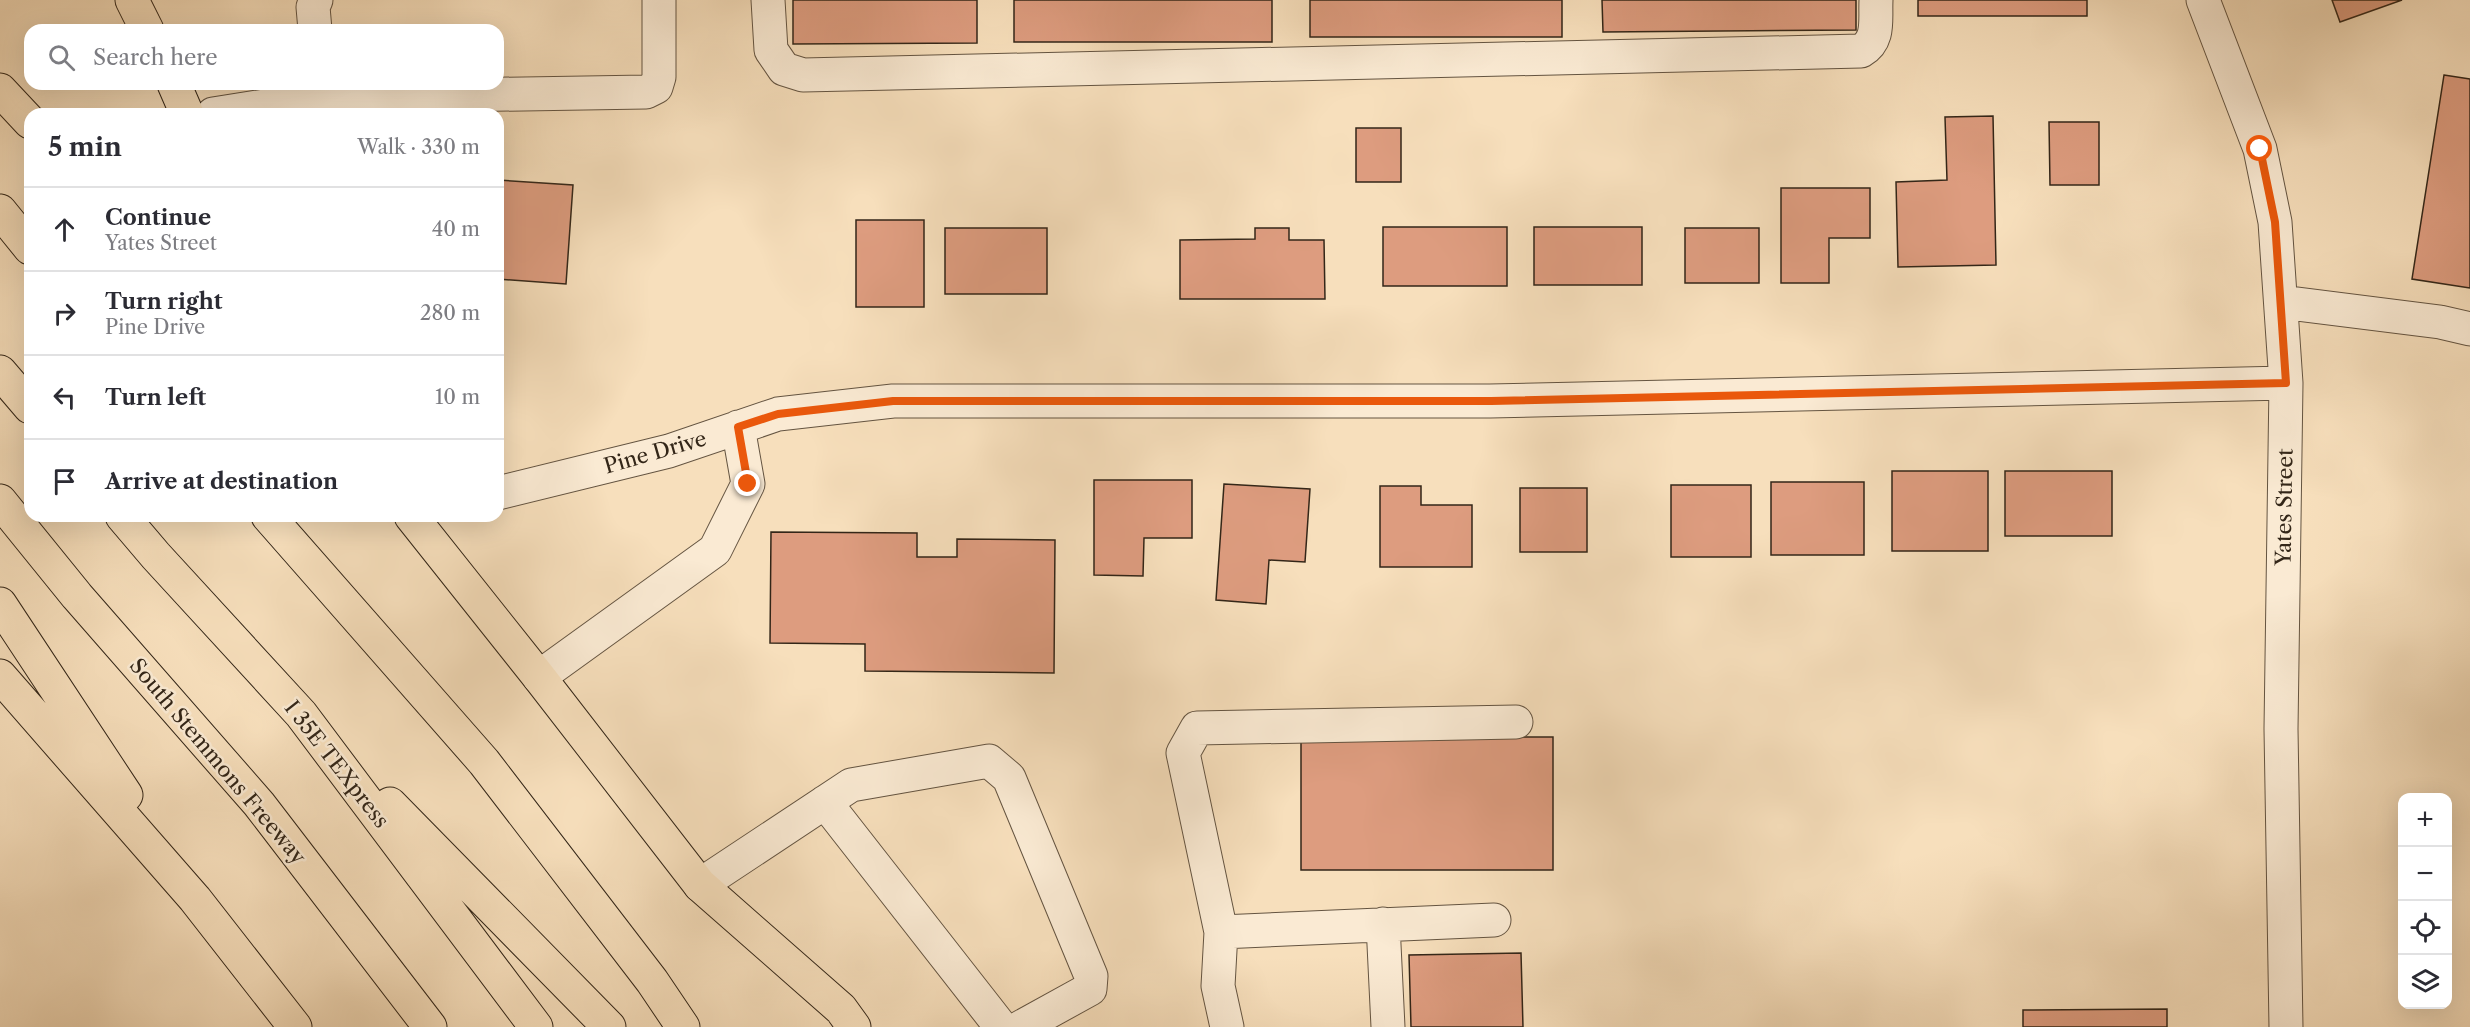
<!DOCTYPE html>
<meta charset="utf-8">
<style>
body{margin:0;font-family:"Libre Caslon Text",serif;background:#f7f7f7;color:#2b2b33}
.controls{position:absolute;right:18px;bottom:18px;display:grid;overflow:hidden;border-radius:12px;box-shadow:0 6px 24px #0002}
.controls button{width:54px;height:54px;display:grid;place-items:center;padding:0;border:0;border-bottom:2px solid #e1e1e2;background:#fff;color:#2b2b33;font:30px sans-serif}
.stop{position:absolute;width:18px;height:18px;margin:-14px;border:4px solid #ea580c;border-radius:50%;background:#fff}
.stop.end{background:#ea580c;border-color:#fff;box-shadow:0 2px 6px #0008}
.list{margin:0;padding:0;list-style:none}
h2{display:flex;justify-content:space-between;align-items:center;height:78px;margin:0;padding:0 24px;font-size:26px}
h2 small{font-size:20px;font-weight:400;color:#7c7c81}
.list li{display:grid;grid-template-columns:39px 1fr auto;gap:18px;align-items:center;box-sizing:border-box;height:84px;padding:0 24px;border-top:2px solid #e1e1e2}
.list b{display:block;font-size:22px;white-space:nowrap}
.list p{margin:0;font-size:20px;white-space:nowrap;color:#7c7c81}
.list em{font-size:20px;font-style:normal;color:#7c7c81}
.icon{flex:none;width:33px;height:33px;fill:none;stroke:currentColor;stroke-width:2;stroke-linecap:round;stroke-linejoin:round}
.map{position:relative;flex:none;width:2470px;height:1027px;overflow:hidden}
.search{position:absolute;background:#fff;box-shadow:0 6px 24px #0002;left:24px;top:24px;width:480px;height:66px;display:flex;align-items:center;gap:15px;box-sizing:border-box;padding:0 21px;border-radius:18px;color:#7c7c81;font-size:22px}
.panel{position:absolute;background:#fff;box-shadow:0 6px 24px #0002;left:24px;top:108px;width:480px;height:414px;border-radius:18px}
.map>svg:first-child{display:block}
.building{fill:#dd9c7f;stroke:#332618;stroke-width:1.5}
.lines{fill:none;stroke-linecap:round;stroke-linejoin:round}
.minor-casing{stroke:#645441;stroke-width:35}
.major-casing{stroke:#332618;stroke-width:35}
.highway-casing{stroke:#332618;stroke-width:35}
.minor{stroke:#faead3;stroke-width:33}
.major{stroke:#f7dfbc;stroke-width:33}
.highway{stroke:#f7dfbc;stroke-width:33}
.route{stroke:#ea580c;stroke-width:8}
.labels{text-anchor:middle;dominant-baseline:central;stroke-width:5;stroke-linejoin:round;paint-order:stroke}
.street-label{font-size:21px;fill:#332618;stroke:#faead3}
</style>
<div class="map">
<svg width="2470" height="1027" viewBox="0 0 2470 1027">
<rect width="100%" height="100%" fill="#f7dfbc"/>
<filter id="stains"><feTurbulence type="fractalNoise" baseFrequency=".00333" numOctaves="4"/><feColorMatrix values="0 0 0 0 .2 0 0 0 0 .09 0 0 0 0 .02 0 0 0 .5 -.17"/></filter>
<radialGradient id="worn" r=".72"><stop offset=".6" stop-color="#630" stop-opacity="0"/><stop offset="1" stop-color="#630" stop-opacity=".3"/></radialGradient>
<path class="building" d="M 793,0 L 977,0 L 977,43 L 793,44 Z
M 1014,0 L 1272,0 L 1272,42 L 1014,42 Z
M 1310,0 L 1562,0 L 1562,37 L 1310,37 Z
M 1602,0 L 1856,0 L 1856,30 L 1603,32 Z
M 1918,0 L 2087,0 L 2087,16 L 1918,16 Z
M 2332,0 L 2402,0 L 2340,22 Z
M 2444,75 L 2470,79 L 2470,288 L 2412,279 Z
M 1993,116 L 1996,265 L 1898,267 L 1896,182 L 1947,180 L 1945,117 Z
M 2049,122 L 2099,122 L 2099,185 L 2050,185 Z
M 1356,128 L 1401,128 L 1401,182 L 1356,182 Z
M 498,180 L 573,185 L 566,284 L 498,279 Z
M 1781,188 L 1870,188 L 1870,238 L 1829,238 L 1829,283 L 1781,283 Z
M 856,220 L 924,220 L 924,307 L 856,307 Z
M 1383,227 L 1507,227 L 1507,286 L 1383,286 Z
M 1534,227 L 1642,227 L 1642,285 L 1534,285 Z
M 945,228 L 1047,228 L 1047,294 L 945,294 Z
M 1255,228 L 1289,228 L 1289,240 L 1324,240 L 1325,299 L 1180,299 L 1180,240 L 1255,239 Z
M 1685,228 L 1759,228 L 1759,283 L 1685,283 Z
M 1892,471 L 1988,471 L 1988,551 L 1892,551 Z
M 2005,471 L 2112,471 L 2112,536 L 2005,536 Z
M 1094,480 L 1192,480 L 1192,538 L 1144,538 L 1143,576 L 1094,575 Z
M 1771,482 L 1864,482 L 1864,555 L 1771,555 Z
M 1224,484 L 1310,489 L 1305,562 L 1269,560 L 1266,604 L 1216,600 Z
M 1671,485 L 1751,485 L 1751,557 L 1671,557 Z
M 1380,486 L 1421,486 L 1421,505 L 1472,505 L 1472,567 L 1380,567 Z
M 1520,488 L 1587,488 L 1587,552 L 1520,552 Z
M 771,532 L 917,533 L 917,557 L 957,557 L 957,539 L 1055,540 L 1054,673 L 865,671 L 865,644 L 770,643 Z
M 1301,737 L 1553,737 L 1553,870 L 1301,870 Z
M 1521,953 L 1523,1027 L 1411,1027 L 1409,955 Z
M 2167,1009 L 2167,1027 L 2023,1027 L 2023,1010 Z"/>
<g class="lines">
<g class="minor-casing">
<path id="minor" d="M 768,0 L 771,50 L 784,69 L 803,75 L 1861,51 C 1880,40 1875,20 1876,0
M 2203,0 L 2260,149 L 2275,222 L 2286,383 L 2281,729 L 2286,1027
M 315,30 L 313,7 L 316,0
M 213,114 L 322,97 L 646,92 L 656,87 L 659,77 L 659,0
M 2281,302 L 2440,322 L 2470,329
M 498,493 L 669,451 L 778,414 L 893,401 L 1490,401 L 2286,383
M 539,677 L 715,550 L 748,484 L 738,427
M 825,802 L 1001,1027
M 700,885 L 851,785 L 989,761 L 1009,778 L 1091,976 L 1090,989 L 1021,1027
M 1383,924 L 1388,1027
M 1221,932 L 1494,920
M 1227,1027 L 1218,986 L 1221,932 L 1183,753 L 1197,728 L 1516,722"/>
</g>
<g class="major-casing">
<path id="major" d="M 132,0 L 147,30
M 174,84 L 187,114
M 0,90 L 30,122
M 411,516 L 539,677 L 700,885 L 841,1009 L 854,1027
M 0,604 L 126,795
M 0,676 L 195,899 L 295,1027"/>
</g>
<g class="highway-casing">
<path id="highway" d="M 0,211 L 30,248
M 0,372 L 30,407
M 0,501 L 77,596 L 259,804 L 430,1027
M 122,516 L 156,556 L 301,714 L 536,1027
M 268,516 L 484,762 L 652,981 L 683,1027
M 390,804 L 609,1027"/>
</g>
<use href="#minor" class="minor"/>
<use href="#major" class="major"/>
<use href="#highway" class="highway"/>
</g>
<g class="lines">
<path class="route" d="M 748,484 L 738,427 L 778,414 L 893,401 L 1491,401 L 2286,383 L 2275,222 L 2260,149"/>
</g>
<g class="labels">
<g class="street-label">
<text transform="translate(655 452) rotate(-16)">Pine Drive</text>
<text transform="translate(2284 507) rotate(-89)">Yates Street</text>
<text transform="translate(218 761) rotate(50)">South Stemmons Freeway</text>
<text transform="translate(337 764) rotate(52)">I 35E TEXpress</text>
</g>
</g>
<rect width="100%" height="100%" filter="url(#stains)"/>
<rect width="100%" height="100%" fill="url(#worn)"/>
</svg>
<div class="controls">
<button>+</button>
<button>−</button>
<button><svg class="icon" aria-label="locate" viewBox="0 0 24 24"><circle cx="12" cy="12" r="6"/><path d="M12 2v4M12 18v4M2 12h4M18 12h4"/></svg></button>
<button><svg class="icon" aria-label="layers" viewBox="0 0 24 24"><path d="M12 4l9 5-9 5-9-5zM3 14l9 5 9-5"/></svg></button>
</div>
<div class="stop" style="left:2260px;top:149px"></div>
<div class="stop end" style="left:748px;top:484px"></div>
<div class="search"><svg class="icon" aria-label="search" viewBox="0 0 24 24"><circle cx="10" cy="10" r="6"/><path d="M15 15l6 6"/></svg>Search here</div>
<section class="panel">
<h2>5 min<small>Walk · 330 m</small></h2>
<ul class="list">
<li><svg class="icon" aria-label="ahead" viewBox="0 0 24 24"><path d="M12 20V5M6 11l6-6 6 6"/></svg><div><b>Continue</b><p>Yates Street</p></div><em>40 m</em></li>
<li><svg class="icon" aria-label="right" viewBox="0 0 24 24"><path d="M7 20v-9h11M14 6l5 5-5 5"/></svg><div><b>Turn right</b><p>Pine Drive</p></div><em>280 m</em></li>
<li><svg class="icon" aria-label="left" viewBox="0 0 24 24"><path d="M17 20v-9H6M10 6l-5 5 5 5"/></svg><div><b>Turn left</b></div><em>10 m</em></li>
<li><svg class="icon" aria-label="arrive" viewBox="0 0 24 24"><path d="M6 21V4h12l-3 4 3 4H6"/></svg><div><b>Arrive at destination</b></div></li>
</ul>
</section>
</div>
